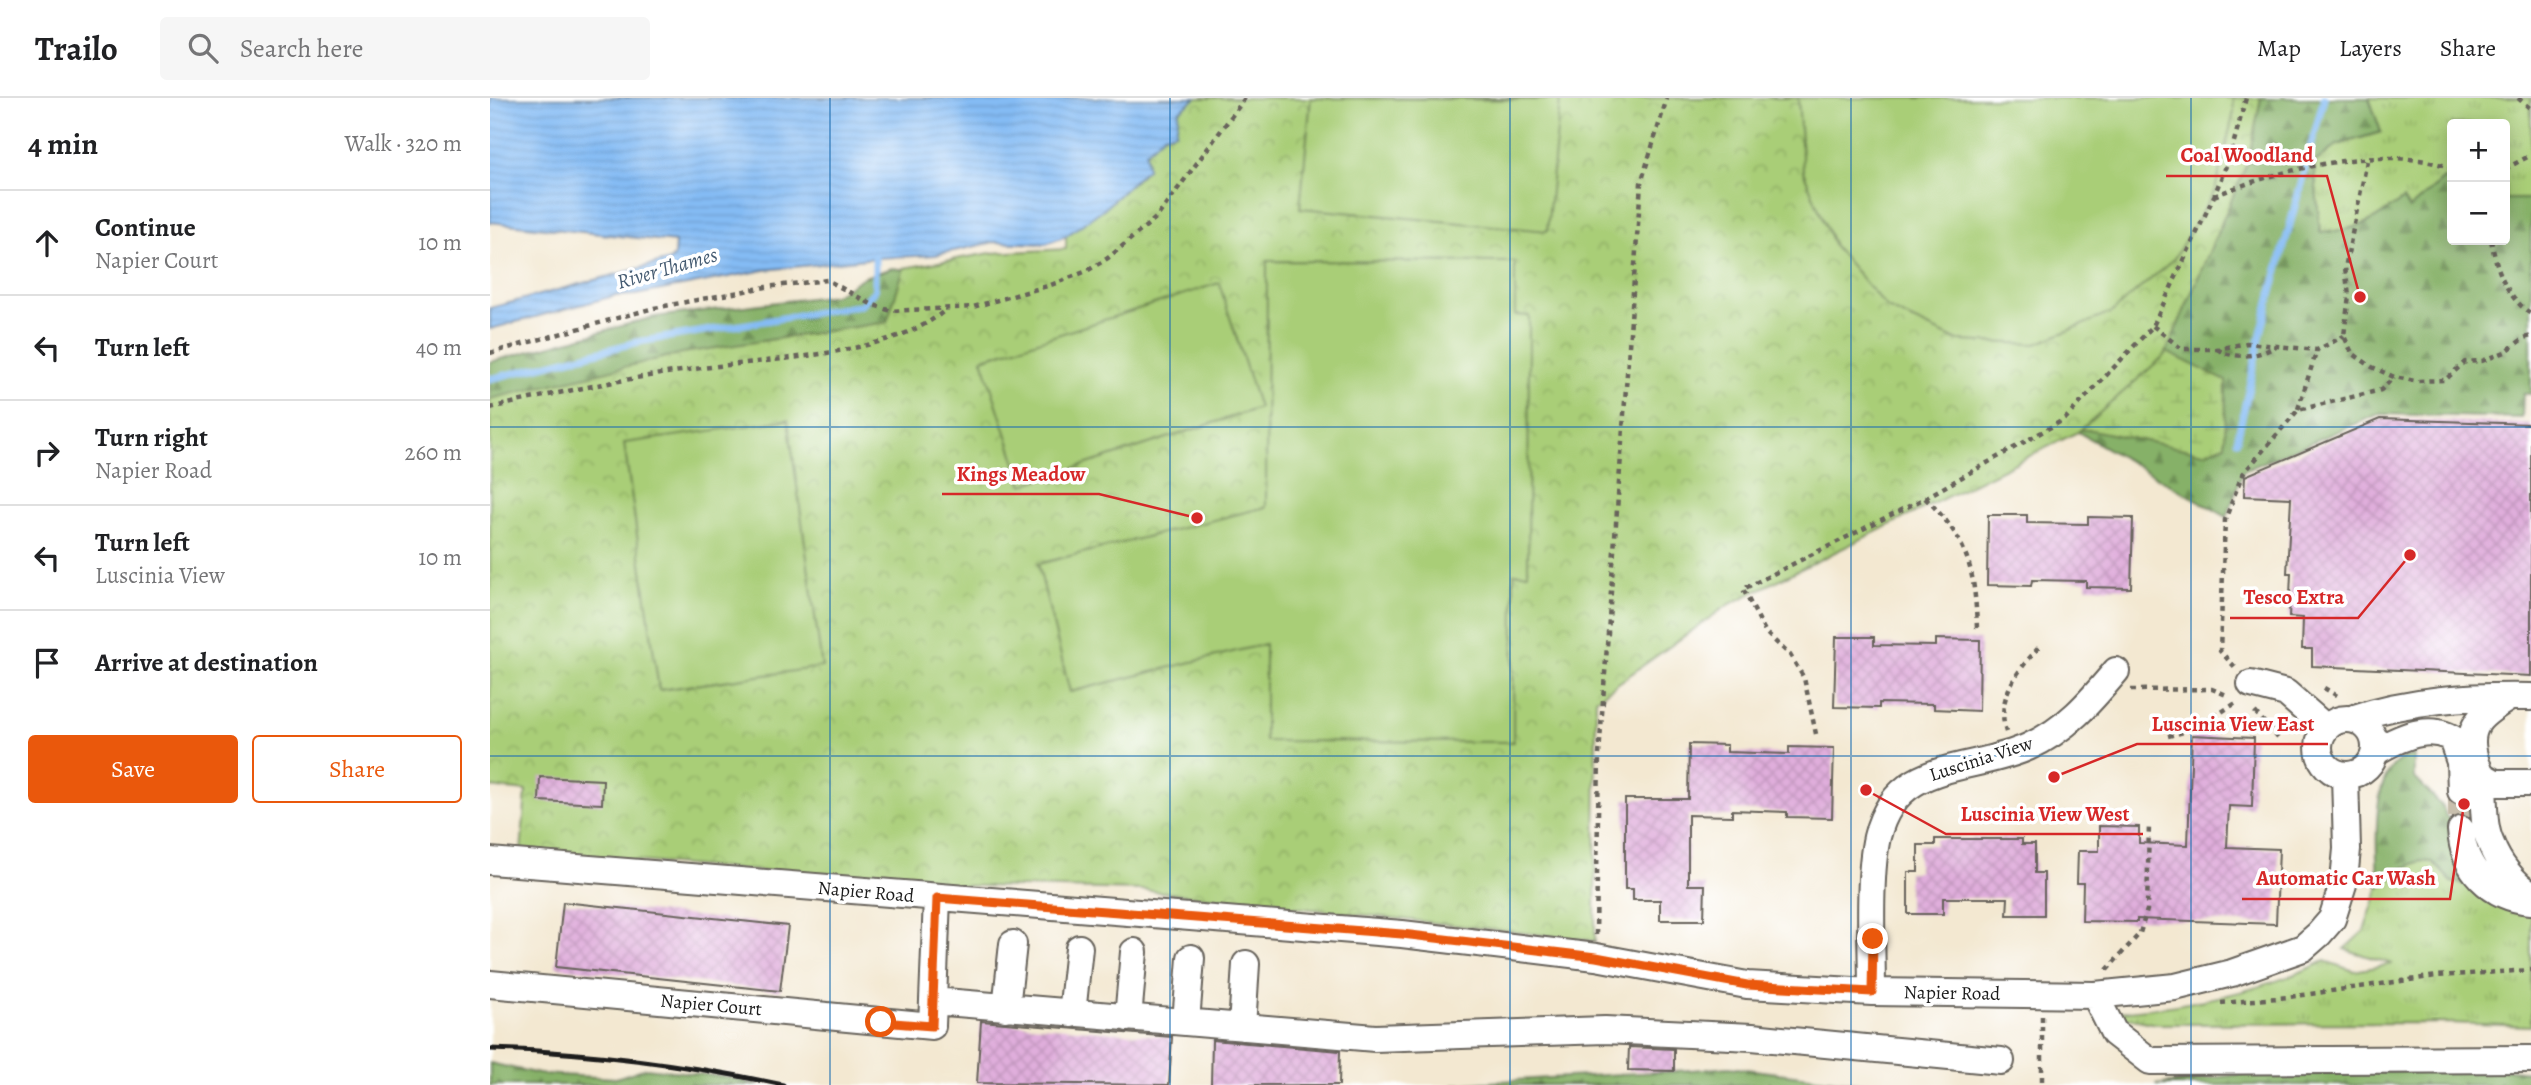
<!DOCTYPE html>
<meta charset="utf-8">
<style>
body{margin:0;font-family:Alegreya,serif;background:#f6f6f6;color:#202124}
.controls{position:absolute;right:21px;top:21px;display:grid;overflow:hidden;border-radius:7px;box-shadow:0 4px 18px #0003}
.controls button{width:63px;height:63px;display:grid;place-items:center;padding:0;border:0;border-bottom:2px solid #e0e0e0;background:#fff;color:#202124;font:35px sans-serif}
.stop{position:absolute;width:21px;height:21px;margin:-16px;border:5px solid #ea580c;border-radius:50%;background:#fff}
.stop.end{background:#ea580c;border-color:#fff;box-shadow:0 2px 7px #0008}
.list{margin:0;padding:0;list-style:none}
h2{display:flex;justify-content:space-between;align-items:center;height:91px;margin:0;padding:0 28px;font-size:30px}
h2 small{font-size:23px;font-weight:400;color:#757577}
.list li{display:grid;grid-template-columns:46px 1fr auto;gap:21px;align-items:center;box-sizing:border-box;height:105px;padding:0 28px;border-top:2px solid #e0e0e0}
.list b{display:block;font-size:26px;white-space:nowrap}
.list p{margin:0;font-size:23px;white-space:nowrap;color:#757577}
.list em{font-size:23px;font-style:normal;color:#757577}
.actions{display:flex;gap:14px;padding:21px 28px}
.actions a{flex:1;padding:16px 0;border:2px solid #ea580c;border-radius:7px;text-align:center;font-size:24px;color:#ea580c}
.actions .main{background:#ea580c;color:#fff}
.icon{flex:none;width:38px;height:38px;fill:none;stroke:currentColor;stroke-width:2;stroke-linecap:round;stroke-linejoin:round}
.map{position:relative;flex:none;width:2041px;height:987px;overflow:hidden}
header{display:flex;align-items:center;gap:42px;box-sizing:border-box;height:98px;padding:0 35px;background:#fff;border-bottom:2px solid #e0e0e0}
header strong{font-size:33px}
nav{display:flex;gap:38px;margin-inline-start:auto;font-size:24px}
.search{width:490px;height:63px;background:#f6f6f6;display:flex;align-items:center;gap:18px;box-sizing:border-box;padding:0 24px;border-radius:7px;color:#757577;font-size:26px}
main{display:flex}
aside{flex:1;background:#fff}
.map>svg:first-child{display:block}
.grass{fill:url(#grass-tufts);stroke:#62754a;stroke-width:2}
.forest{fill:url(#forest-firs);stroke:#516642;stroke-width:2}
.wetland{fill:url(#wetland-marsh);stroke:#62754a;stroke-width:2}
.park{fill:url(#park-crowns);stroke:#62754a;stroke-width:2}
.garden{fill:#a9ce77;stroke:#62754a;stroke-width:2}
.water{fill:url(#water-rules);stroke:#506c88;stroke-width:2}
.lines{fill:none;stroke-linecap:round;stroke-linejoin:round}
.stream{stroke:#84bbf4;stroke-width:7}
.building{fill:url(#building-cross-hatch)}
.minor-tunnel{stroke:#c8bfad;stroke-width:26;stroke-dasharray:26 13;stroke-linecap:butt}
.minor-casing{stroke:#67635b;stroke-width:30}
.path{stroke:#67635b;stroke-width:4.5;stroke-dasharray:5 5;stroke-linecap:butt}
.minor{stroke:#fff;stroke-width:26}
.rail{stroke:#1c1c1c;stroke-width:5}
.route{stroke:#ea580c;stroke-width:9}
.grid{fill:none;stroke:#1f6fb2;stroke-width:2;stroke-opacity:0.55}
.labels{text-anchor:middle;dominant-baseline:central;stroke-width:7;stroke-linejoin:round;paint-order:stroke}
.street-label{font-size:19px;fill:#1c1c1c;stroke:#fff}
.water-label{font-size:21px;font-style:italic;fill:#465c72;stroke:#fff}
.leader{fill:none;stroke:#d62828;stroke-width:2.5}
.callout-dot{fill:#d62828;stroke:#fff;stroke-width:2.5}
.callout-label{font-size:21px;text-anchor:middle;font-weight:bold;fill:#d62828;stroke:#fff;stroke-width:7;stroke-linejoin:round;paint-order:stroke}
</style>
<header>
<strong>Trailo</strong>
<div class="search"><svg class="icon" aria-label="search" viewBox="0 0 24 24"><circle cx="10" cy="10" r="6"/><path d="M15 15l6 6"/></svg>Search here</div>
<nav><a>Map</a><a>Layers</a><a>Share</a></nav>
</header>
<main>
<aside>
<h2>4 min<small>Walk · 320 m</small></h2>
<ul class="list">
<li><svg class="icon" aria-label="ahead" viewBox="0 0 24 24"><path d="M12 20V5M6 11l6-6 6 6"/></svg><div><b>Continue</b><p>Napier Court</p></div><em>10 m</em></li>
<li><svg class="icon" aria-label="left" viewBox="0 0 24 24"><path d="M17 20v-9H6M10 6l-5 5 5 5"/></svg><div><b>Turn left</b></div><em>40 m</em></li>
<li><svg class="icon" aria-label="right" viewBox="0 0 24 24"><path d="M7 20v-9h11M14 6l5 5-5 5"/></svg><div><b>Turn right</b><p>Napier Road</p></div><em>260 m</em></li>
<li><svg class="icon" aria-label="left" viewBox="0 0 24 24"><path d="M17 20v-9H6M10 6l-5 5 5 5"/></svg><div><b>Turn left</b><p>Luscinia View</p></div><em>10 m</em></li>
<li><svg class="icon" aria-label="arrive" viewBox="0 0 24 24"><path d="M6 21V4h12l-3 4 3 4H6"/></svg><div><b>Arrive at destination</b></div></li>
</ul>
<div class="actions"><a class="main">Save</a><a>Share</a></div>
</aside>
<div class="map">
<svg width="2041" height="987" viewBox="0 0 2041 987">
<defs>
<pattern id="grass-tufts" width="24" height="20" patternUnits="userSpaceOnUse" patternTransform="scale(1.75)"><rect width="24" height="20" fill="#a9ce77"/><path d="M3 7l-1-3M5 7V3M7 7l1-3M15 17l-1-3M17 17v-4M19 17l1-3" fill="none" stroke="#91b066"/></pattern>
<pattern id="forest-firs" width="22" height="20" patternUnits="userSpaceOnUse" patternTransform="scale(1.75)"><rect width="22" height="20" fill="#86b168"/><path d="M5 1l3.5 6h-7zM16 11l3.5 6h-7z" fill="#6d8f55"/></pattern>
<pattern id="wetland-marsh" width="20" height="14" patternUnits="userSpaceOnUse" patternTransform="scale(1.75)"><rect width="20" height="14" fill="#a9ce77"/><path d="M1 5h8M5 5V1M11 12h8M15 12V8" fill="none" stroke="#91b066"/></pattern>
<pattern id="park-crowns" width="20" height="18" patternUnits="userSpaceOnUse" patternTransform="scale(1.75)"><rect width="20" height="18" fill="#a9ce77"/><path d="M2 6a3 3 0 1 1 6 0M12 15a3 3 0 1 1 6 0" fill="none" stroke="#91b066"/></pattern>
<pattern id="water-rules" width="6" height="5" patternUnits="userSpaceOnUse" patternTransform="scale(1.75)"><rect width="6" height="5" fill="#84bbf4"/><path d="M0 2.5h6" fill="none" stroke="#71a0d1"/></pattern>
<pattern id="building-cross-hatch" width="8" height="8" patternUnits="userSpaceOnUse" patternTransform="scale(1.75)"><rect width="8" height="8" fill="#e0aedc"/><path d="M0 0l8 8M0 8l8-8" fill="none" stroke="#c095bc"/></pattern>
</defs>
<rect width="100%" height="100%" fill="#fff"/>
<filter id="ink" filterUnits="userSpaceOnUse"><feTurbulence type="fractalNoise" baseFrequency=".0143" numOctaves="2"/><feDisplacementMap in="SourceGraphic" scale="14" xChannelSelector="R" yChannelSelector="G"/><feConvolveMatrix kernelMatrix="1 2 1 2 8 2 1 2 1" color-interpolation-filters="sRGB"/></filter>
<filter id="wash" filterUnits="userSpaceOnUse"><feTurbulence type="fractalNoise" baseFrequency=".00686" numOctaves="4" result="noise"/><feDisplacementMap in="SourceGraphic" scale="28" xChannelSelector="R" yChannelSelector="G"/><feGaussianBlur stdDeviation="1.57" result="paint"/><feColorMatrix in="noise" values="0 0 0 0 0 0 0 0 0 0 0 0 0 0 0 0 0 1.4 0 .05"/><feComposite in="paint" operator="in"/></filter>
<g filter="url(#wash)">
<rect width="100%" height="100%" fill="#f3e8d1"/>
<path class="grass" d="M 1879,0 L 2041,0 L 2041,101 L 2015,101 L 2015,26 L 1962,26 L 1962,82 L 1954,81 L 1919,112 L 1912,102 C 1882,124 1868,133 1830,134 L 1824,65 L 1847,47 L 1891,34 Z
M 1930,763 L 1943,764 L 1962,784 L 1985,788 L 2041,814 L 2041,928 L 1958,925 L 1667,926 L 1638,920 L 1628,914 C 1697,908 1772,894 1835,863 L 1864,873 L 1902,866 L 1854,851 L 1874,833 L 1888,791 L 1908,772 Z"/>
<path class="forest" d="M 1771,0 L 1879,0 L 1891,34 L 1847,47 L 1824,65 L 1830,134 C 1869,133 1882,124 1913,101 L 1919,111 L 1954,81 L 1962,82 L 1962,142 L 2015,142 L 2015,101 L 2041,101 L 2041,296 L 2033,296 L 2032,320 L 1889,316 L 1753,373 L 1737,419 L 1588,334 L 1675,257 L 1758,63 Z
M 402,170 L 435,174 L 452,232 L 0,318 L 0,264 L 164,219 L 345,197 L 374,179 Z
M 1924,657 L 1924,679 L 1953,709 L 1957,720 L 1962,720 C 1962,750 1960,767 1985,788 L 1962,784 L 1943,764 L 1930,763 L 1908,772 L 1888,791 C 1888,756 1875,662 1924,657 Z
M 0,965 L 49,976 L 126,980 L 156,970 L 237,979 L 269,987 L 0,987 Z
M 1239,969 L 1385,987 L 963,987 C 1055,978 1147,977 1239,969 Z
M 2009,971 L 2041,974 L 2041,987 L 1665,987 L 1752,976 Z"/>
<path class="wetland" d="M 1632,232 L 1736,283 L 1735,347 L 1714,355 L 1602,332 L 1520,331 Z"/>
<path class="park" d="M 706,0 L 1771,0 L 1758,63 L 1675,257 L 1588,334 L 1238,507 L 1106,601 L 1105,843 L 652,792 L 448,787 L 31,754 L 36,693 L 0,689 L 0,301 L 193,255 L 397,224 L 414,170 L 501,155 L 576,151 L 576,138 L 616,109 L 657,71 L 656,54 L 674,36 L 682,36 L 689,13 Z"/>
<path class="garden" d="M 821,0 L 1070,2 L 1057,133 L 810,110 Z
M 1308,0 L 1743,0 L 1744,14 L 1725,92 L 1683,162 L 1621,215 L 1546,246 L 1468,243 L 1397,210 L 1344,148 L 1313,73 Z
M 777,163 L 1025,164 L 1025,217 L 1039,218 L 1038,475 L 1024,475 L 1023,644 L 775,643 L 775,546 L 580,594 L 548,466 L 776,409 Z
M 729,185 L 769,310 L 533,387 L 492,261 Z
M 298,322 L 332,569 L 169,592 L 134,345 Z"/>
<path class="water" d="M 0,0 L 706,0 L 689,13 L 686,34 L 674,37 L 656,54 L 657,71 L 652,75 L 616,109 L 576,138 L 556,146 L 504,144 L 445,157 L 385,160 L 275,172 L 145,197 L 124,198 L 0,231 L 0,210 L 180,162 L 184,158 L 185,144 L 0,124 Z"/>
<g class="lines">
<path class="stream" d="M 0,281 L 148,244 L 371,207 L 385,192 L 385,160
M 1747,342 L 1772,231 L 1834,0"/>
</g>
<g id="blocks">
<path class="building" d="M 1890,321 L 2041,326 L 2041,578 L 1822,568 L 1822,551 L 1812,551 L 1813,520 L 1799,519 L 1801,475 L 1797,475 L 1801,400 L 1754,398 L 1755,378 Z
M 1498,417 L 1537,417 L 1537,425 L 1598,426 L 1598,419 L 1643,420 L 1641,490 L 1596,489 L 1596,483 L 1542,482 L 1541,488 L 1497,487 Z
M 1346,539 L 1384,539 L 1384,547 L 1446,548 L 1446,541 L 1490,542 L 1489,613 L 1444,611 L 1444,606 L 1389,605 L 1389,610 L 1344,609 Z
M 1702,637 L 1764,640 L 1762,709 L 1739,708 L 1737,749 L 1789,751 L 1786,826 L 1647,821 L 1647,824 L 1592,823 L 1593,785 L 1587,785 L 1588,753 L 1609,753 L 1609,728 L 1649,729 L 1649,745 L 1698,747 Z
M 1199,646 L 1237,647 L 1237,654 L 1299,656 L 1299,649 L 1344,650 L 1342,720 L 1297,719 L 1297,714 L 1242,712 L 1242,718 L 1198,717 L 1198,787 L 1215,787 L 1214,822 L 1170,822 L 1170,802 L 1143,802 L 1143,791 L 1135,791 L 1135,701 L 1198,701 Z
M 50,679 L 113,682 L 112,706 L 49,703 Z
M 1964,707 L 1978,707 L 1979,719 L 1963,719 Z
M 1445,741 L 1532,741 L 1532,746 L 1545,746 L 1545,775 L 1554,775 L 1554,817 L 1517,817 L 1518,800 L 1453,800 L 1453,816 L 1418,816 L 1418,774 L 1428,774 L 1428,747 L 1445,747 Z
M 73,804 L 298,828 L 290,893 L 66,869 Z
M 491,923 L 682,939 L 679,987 L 487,985 Z
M 722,942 L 850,953 L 849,987 L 721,987 Z
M 1139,949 L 1184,951 L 1184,973 L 1138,972 Z"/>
</g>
</g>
<g filter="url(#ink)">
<use href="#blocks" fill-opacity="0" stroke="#67635b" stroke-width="2"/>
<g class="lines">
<path class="minor-tunnel" d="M 1971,693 L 1971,732"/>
<g class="minor-casing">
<path id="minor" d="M 1761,586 L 1796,595 L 1836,630
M1829 649a28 28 0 1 1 56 0a28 28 0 1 1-56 0Z
M 1861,621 C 1921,601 1978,598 2041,599
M 1963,644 L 1970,664 L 1971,693
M 1885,654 C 1912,638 1947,621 1974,650 C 1981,658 1988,666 1991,677 C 1996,699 1991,725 2001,746 C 2008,765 2024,786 2041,796
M 1986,664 C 1973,628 1992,616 2020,599
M 1991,677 L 2005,685 L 2041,685
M 1971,732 C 1973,771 2001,800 2041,803
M 0,763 L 912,836 L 1106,859 L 1257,887 L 1382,894 L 1605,897 L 1685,889 L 1742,875 L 1813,850 L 1829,836 L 1842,821 L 1854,783 L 1857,751 L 1855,677
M 0,886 L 442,928 L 447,800
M 1382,894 C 1382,851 1378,779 1387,739 C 1406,660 1481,675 1538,649 C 1576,632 1600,604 1626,573
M 1605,897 L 1624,935 L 1660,963 L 2041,961
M 443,903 L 885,940 L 1115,932 L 1262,939 L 1511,963
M 516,910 L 523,846
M 582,916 L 589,850
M 638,920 L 644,854
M 696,924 L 701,860
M 752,929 L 756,866"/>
</g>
<path class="path" d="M 2028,0 L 2041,11
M 1877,63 L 1855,170 L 1859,197 L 1854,238 L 1862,255 L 1882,269 L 1904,279 L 1925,283 L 1955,282 L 1975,264 L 1992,263 L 2015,254 L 2034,240 L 2041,238
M 2015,71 L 2041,57
M 1724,98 C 1791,71 1892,45 1962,70
M 2001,142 C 2007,172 2015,197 2041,216
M 1663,228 L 1692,251 L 1727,251 L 1757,245 L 1827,252 L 1854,238
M 1727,251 C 1744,262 1768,258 1785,249
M 0,255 L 164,210 L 276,189 L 337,182 L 381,206 L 401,213 L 483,209 L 561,187 L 597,173 L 618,160 L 667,119 L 755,0
M 0,310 C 66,295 132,281 198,272 C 269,261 401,259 454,213
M 1808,311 L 1827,252
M 1435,400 C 1479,442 1485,473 1487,531
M 1745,569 L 1730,553 L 1735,422 L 1752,377 L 1808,312 L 1891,292 L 1904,279
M 1834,590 L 1851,600
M 1641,592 L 1722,591 L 1739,598
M 1765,614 L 1788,640
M 1516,634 C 1505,599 1529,571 1551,547
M 1326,636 L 1314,580 L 1300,557 L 1276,535 L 1253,491 L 1435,400 L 1575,321 L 1663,228 L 1724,98 L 1740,58 L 1756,0
M 1678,638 L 1702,632 L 1746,605
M 1106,837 L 1109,657 L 1151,85 L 1177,0
M 1617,872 L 1650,835 L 1657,812 L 1659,726
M 1731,905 L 1799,899 L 1947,878 L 2041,872
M 1552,918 L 1552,987"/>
<use href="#minor" class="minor"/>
<path class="rail" d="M 0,951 C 99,954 195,966 293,987"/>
</g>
</g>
<g class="lines" filter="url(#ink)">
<path class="route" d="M 391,924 L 442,928 L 447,800 L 912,836 L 1106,859 L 1257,887 L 1382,894 L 1383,841"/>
</g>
<path class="grid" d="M 340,0 L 340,987M 680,0 L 680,987M 1020,0 L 1020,987M 1361,0 L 1361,987M 1701,0 L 1701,987M 0,329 L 2041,329M 0,658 L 2041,658"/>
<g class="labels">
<g class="street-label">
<text transform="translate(1491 661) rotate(-18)">Luscinia View</text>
<text transform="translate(376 794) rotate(5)">Napier Road</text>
<text transform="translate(1462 895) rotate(1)">Napier Road</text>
<text transform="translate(221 907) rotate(5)">Napier Court</text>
</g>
<g class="water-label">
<text transform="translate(177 170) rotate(-16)">River Thames</text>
</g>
</g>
<path class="leader" d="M1870 199L1837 78H1676M707 420L609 396H452M1920 457L1868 520H1740M1564 679L1647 646H1838M1376 692L1456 736H1653M1974 706L1960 801H1752"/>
<g class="callout-dot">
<circle cx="1870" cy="199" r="7"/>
<circle cx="707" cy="420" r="7"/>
<circle cx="1920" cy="457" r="7"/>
<circle cx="1564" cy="679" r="7"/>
<circle cx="1376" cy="692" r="7"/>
<circle cx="1974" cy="706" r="7"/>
</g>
<g class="callout-label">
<text x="1757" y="64">Coal Woodland</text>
<text x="531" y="383">Kings Meadow</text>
<text x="1804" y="506">Tesco Extra</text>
<text x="1743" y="633">Luscinia View East</text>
<text x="1555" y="723">Luscinia View West</text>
<text x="1856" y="787">Automatic Car Wash</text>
</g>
</svg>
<div class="controls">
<button>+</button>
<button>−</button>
</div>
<div class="stop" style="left:391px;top:924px"></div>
<div class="stop end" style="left:1383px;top:841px"></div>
</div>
</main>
